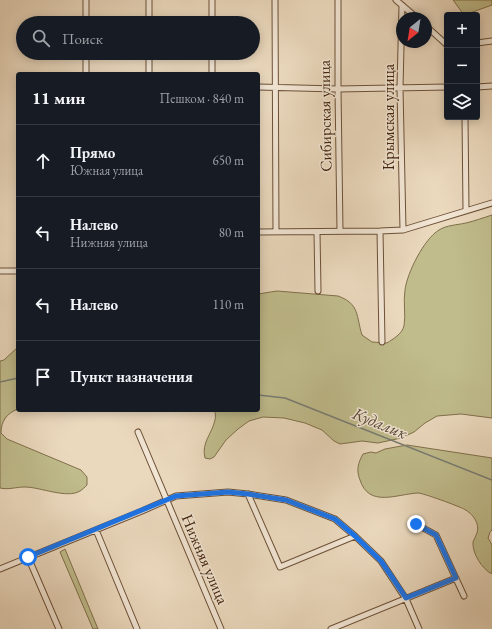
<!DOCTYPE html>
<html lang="ru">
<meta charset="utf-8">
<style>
body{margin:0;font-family:"EB Garamond",serif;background:#20242c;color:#f1f3f6}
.controls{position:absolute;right:12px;top:12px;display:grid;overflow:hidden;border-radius:4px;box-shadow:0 2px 10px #0003}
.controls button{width:36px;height:36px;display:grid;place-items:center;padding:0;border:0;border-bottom:1px solid #363941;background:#171b24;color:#f1f3f6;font:20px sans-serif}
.compass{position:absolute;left:396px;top:12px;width:36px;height:36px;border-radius:50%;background:#171b24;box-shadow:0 2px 10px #0003;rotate:210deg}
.stop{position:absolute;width:12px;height:12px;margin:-9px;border:3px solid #1a73e8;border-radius:50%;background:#fff}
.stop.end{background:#1a73e8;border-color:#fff;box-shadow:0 1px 4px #0008}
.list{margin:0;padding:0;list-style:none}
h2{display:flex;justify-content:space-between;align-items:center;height:52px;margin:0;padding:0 16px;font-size:17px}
h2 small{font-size:13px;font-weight:400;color:#9ea1a6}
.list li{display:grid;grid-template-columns:26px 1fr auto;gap:12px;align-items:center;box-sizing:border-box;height:72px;padding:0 16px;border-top:1px solid #363941}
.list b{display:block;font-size:15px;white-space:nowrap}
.list p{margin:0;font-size:13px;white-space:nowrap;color:#9ea1a6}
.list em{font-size:13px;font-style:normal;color:#9ea1a6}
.icon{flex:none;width:22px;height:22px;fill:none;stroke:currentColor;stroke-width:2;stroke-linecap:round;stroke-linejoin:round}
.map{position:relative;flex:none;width:492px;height:629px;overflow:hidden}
.search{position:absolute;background:#171b24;box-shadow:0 2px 10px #0003;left:16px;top:16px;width:244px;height:44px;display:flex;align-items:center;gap:10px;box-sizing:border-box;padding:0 14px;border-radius:22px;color:#9ea1a6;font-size:15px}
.panel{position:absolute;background:#171b24;box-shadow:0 2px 10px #0003;left:16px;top:72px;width:244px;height:340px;border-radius:4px}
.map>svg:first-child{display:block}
.green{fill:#c0bc8c;stroke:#80704b}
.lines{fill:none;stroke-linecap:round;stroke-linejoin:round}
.stream{stroke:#787c74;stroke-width:1.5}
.street-casing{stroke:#6c5037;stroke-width:7}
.street{stroke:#f2e6d5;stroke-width:5}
.route{stroke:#1a73e8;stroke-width:5}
.labels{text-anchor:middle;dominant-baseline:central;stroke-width:3;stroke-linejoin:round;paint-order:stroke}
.street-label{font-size:16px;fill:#41230a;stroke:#f2e6d5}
.water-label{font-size:17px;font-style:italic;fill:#584836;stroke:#f2e6d5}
</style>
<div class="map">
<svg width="492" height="629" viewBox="0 0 492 629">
<rect width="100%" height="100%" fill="#ebd9be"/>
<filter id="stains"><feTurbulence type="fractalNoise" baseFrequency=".005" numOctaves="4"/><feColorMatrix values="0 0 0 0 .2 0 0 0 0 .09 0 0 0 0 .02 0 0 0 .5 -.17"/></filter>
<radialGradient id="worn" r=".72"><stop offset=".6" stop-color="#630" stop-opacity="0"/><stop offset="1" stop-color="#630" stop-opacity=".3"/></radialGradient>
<path class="green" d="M 453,0 L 492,0 L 492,5 L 464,15 Z
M 492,215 L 492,418 L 461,414 L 437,416 L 425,423 L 414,432 L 401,438 L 378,443 L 362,441 L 340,444 L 334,441 L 322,430 L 305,423 L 284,418 L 263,417 L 249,421 L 238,429 L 226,440 L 214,457 L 210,459 L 205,458 C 201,443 212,434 215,420 C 216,417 215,413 215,410 L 258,410 L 258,294 L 277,291 L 338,296 C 360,304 356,316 362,335 L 372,342 L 387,343 C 393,339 402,334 404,326 C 406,315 403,301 405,290 C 407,273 424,239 439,230 C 447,225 457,225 466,223 C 474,221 483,218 492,215 Z
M 18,347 L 18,409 C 7,413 1,421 1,433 L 7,439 L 81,470 L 87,477 L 87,485 C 85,487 82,490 80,491 C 67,499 40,487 25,487 C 16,487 8,490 0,488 L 0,361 L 4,360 Z
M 407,445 L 492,458 L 492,530 L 490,532 L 488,538 L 492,545 L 492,574 C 482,569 472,553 473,542 C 474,539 476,536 477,533 C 480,523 473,514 464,509 C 458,506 423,493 418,493 C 397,494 369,508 360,480 C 356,470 358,463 363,454 L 371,452 L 376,453 L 385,449 Z
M 65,549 L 98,629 L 93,629 L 60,552 Z"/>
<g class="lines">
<path class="stream" d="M 0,382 L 18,378
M 258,395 L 285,398 L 492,480"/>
<g class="street-casing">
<path id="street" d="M 86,0 L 86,23
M 149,0 L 149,23
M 212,0 L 212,23
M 275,0 L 276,232
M 338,0 L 338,89 L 340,231
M 396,0 L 417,18
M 402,5 L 400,88 L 403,230
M 426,26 L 447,45
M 477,43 L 492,41
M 86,53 L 86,74
M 149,53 L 149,74
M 212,53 L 212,74
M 258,87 L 338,89 L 447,87
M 477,87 L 492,86
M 465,117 L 466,210
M 380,231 L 382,342
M 258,232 L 380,231 L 403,230 L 492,203
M 317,232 L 318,291
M 0,271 L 18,271
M 138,432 L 221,629
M 248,494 L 280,567 L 355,536
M 416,524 L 436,535 L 464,596
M 96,530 L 137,629
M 28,557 L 59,629
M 0,569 L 142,511 L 176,496 L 228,492 L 248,494 L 286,500 L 335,519 L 355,536 L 381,561 L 406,599 L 419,629
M 331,629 L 456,578"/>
</g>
<use href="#street" class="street"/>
</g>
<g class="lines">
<path class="route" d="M 28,557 L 176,496 L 228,492 L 248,494 L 286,500 L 335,519 L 355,536 L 381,561 L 406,598 L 456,578 L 436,535 L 416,524"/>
</g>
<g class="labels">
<g class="street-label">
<text transform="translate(325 116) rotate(-91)">Сибирская улица</text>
<text transform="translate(388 117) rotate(-90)">Крымская улица</text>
<text transform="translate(205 559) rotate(67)">Нижняя улица</text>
</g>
<g class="water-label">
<text transform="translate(380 423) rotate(22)">Кудалик</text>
</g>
</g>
<rect width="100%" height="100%" filter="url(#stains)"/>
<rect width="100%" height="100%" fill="url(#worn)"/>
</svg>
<div class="controls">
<button>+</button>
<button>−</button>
<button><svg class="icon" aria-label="layers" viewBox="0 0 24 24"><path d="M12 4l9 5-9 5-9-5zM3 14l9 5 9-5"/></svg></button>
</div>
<svg class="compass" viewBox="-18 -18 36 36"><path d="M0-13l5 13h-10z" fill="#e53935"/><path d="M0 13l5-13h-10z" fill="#9ea1a6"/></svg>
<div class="stop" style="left:28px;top:557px"></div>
<div class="stop end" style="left:416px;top:524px"></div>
<div class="search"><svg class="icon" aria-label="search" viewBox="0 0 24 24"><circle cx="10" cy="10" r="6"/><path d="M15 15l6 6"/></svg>Поиск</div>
<section class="panel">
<h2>11 мин<small>Пешком · 840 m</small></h2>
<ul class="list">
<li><svg class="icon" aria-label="ahead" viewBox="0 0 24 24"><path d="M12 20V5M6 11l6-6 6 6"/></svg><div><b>Прямо</b><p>Южная улица</p></div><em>650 m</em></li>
<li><svg class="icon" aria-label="left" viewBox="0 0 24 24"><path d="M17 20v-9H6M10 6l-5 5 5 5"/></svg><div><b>Налево</b><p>Нижняя улица</p></div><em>80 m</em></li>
<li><svg class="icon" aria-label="left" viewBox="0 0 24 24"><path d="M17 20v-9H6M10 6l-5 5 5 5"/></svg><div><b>Налево</b></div><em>110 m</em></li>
<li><svg class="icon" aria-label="arrive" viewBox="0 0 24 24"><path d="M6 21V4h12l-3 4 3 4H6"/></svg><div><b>Пункт назначения</b></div></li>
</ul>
</section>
</div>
